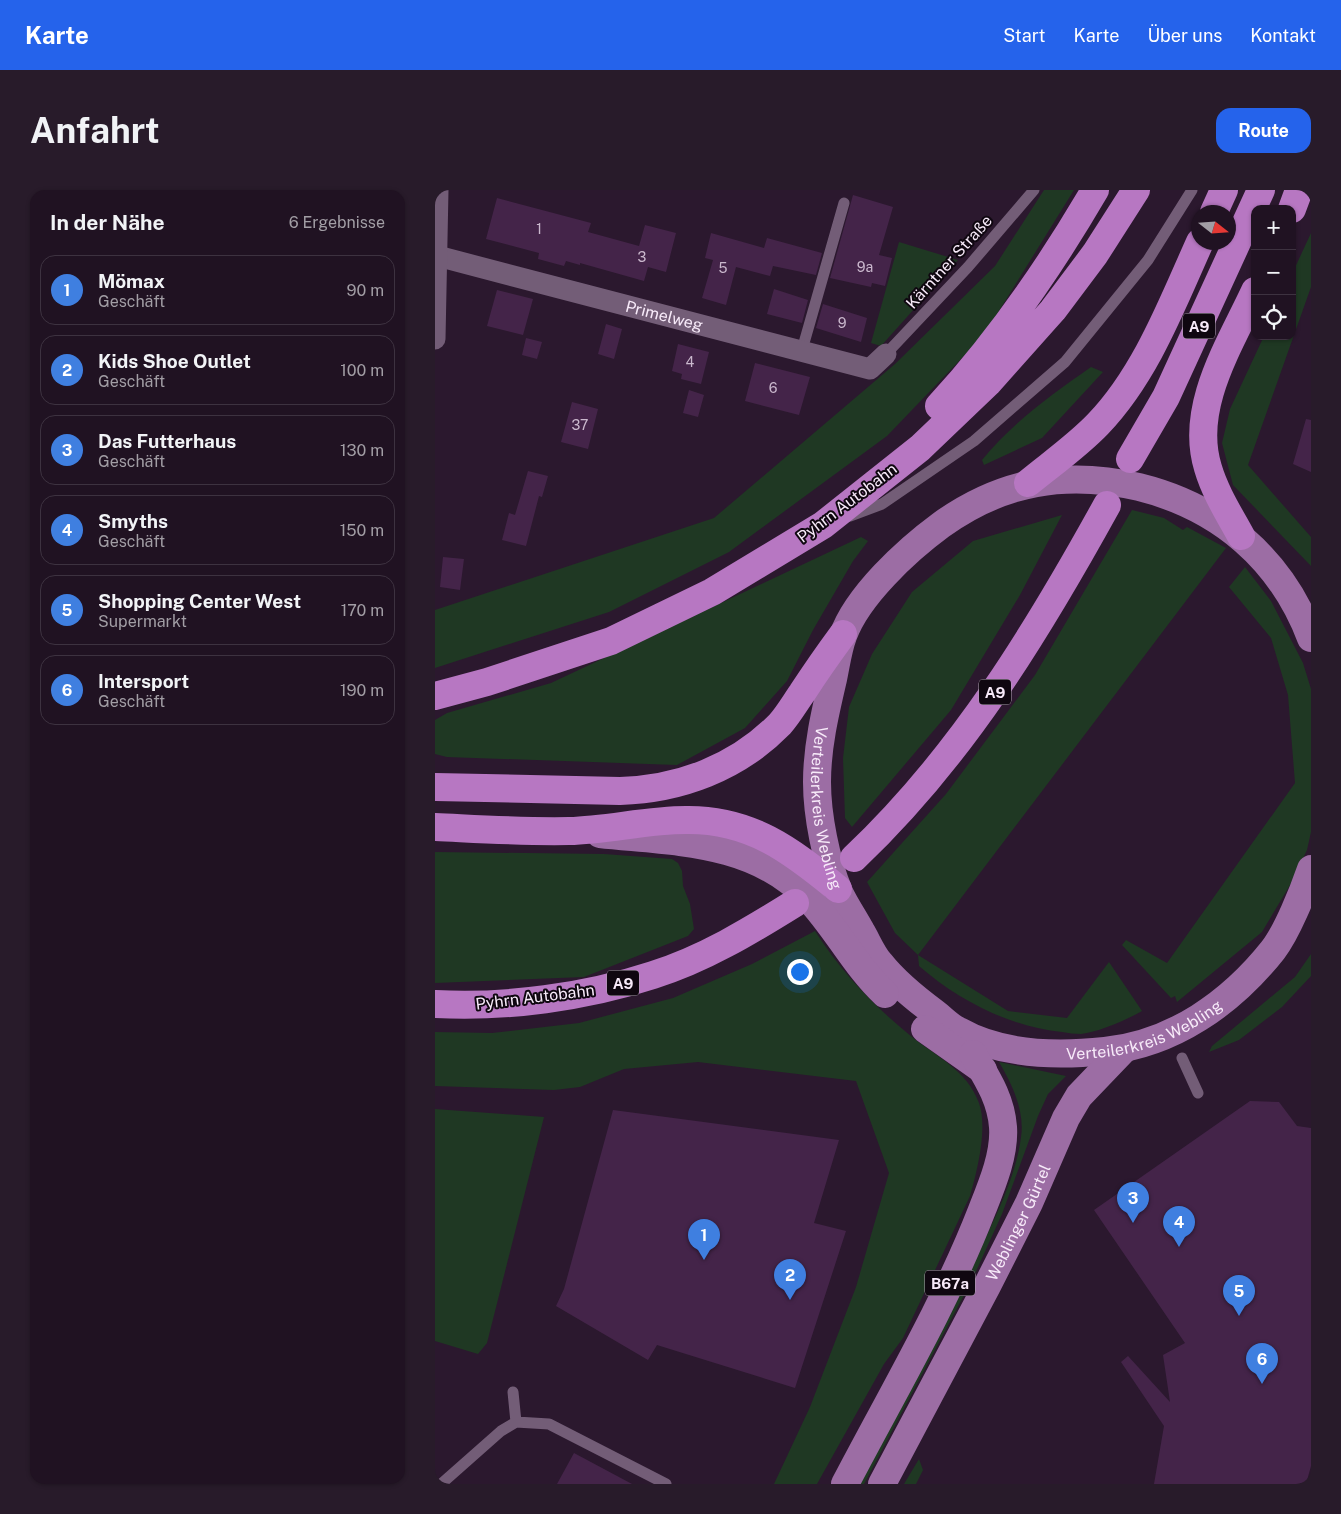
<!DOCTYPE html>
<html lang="de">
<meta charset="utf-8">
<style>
body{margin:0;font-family:"Public Sans",sans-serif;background:#281b2a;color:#f1f3f6}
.controls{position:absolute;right:15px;top:15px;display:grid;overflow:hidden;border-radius:10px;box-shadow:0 1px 4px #0004}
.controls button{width:45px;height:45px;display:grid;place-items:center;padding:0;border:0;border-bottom:1px solid #3d3240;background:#201222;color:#f1f3f6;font:25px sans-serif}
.compass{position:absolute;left:756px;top:15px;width:45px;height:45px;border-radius:50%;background:#201222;box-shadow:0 1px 4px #0004;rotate:107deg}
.you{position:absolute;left:364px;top:781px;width:18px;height:18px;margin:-12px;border:4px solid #fff;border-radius:50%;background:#1a73e8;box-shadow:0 0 0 8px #1a73e833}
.badge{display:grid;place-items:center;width:32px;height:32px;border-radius:50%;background:#2563eb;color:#fff;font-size:16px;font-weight:700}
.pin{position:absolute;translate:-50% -41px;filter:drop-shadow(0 1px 2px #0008)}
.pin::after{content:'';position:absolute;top:26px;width:18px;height:15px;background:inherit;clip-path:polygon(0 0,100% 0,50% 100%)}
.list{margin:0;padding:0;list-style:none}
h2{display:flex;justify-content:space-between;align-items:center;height:65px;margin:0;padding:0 20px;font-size:21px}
h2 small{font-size:16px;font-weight:400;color:#a29ea5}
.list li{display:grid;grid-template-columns:32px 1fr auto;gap:15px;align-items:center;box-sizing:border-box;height:70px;margin:0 10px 10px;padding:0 10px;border:1px solid #3d3240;border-radius:15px}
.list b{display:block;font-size:19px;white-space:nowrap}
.list p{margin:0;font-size:16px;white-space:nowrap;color:#a29ea5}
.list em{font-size:16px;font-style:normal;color:#a29ea5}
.icon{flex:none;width:28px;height:28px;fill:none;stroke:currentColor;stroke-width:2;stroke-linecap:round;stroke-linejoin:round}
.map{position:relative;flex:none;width:876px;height:1294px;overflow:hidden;border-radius:15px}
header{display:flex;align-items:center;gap:30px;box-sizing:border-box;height:70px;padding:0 25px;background:#2563eb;color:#fff}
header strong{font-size:24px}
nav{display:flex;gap:28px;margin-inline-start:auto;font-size:18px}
.intro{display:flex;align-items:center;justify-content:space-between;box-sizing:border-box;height:120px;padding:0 30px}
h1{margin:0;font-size:35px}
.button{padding:12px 22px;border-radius:15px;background:#2563eb;color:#fff;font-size:18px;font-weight:700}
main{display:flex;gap:30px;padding:0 30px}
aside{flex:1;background:#201222;border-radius:15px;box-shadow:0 1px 4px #0004}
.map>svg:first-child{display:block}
.green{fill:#1f3823}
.building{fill:#442449}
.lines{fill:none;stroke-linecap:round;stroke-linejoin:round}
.service{stroke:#735d77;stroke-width:11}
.minor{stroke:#735d77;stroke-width:21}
.primary{stroke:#9c6da4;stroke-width:28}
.motorway{stroke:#b777c2;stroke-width:28}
.labels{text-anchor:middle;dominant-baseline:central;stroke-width:4;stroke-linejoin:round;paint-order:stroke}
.number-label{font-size:14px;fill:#cab8cd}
.shield{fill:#0f0710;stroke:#b1a6b3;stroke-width:1}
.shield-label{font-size:15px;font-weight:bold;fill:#f7eaf9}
.street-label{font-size:16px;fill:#f7eaf9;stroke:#0f0710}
</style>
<header>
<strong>Karte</strong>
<nav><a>Start</a><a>Karte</a><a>Über uns</a><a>Kontakt</a></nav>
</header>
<div class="intro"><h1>Anfahrt</h1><a class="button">Route</a></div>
<main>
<aside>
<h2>In der Nähe<small>6 Ergebnisse</small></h2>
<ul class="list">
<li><span class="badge" style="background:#3f7fe0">1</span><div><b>Mömax</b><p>Geschäft</p></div><em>90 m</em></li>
<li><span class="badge" style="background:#3f7fe0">2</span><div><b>Kids Shoe Outlet</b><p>Geschäft</p></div><em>100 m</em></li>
<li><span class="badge" style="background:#3f7fe0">3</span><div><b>Das Futterhaus</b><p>Geschäft</p></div><em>130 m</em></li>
<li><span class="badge" style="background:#3f7fe0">4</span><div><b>Smyths</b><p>Geschäft</p></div><em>150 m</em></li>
<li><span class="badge" style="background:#3f7fe0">5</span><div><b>Shopping Center West</b><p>Supermarkt</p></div><em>170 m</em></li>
<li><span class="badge" style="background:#3f7fe0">6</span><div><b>Intersport</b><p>Geschäft</p></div><em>190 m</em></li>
</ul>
</aside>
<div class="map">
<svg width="876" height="1294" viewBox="0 0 876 1294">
<rect width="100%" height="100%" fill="#2b182e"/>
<path class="green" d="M 609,0 L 639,0 L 549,145 L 452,246 L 294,362 L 174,422 L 0,478 L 0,420 L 279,328 L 460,174 L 560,76 Z
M 876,43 L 876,97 L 813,275 L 876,347 L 876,376 L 798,295 L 787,253 L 795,219 L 829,146 L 857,146 L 857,84 Z
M 464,52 L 523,70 L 446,156 L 436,153 Z
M 656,177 L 668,182 L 607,248 L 549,275 L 547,270 C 578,232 616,205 656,177 Z
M 697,320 L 729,328 L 748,340 L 752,337 L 791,358 L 483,765 L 573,821 L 632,828 L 674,772 L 707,821 C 691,830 664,842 646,844 C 640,844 633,843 627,842 C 575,837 523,810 484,776 L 483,765 L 460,743 L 432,692 L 511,604 L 600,485 Z
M 627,325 L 585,405 L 516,520 L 417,637 L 410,628 L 408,568 L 414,517 L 437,464 L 477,402 L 538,351 Z
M 426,347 L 433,351 L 418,371 L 378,440 L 352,491 L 310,538 L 242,575 L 12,567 L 0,564 L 0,530 L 12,523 L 116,493 Z
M 810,377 L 836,411 L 868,473 L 876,499 L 876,642 L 872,660 L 855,695 L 827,742 L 742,812 L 740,806 L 736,808 L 687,755 L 691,750 L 732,773 L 860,593 L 853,505 L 836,448 L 794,397 Z
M 0,662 L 169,664 L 237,669 L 243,673 L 247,681 L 248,696 L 255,714 L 259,739 L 253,746 L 149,787 L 0,793 Z
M 380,741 C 407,783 439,816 477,847 C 502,867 532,880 544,913 C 553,938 542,982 535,1006 L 468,1148 L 449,1174 L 382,1294 L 339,1294 L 375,1217 L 421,1097 L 454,983 L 421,891 L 263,872 L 189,879 L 145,897 L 119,900 L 0,896 L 0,842 L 57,843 L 144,833 L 238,808 L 317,774 Z
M 876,764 L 876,786 L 847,817 L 804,850 L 774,862 L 777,856 L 860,787 Z
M 564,872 L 631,886 L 613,904 L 603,926 L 567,1024 L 538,1088 L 429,1294 L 421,1294 C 453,1233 485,1173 517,1112 C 541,1066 580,998 586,947 C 590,921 577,894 564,872 Z
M 0,919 L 109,927 L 52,1153 L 43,1164 L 0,1151 Z
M 484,1269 L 488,1280 L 481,1294 L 469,1294 Z"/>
<path class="building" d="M 418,5 L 458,17 L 444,65 L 457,68 L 450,96 L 437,93 L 436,97 L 395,88 Z
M 62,8 L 156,33 L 153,42 L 204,56 L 210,35 L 241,43 L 231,82 L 213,77 L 209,91 L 145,73 L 145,75 L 131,71 L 129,76 L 103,69 L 104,63 L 51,49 Z
M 276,43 L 329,58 L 332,48 L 387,63 L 381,85 L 338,76 L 335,86 L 301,77 L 291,115 L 267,108 L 278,70 L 270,68 Z
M 339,99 L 373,110 L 367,133 L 332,124 Z
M 62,100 L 98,109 L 88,145 L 52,136 Z
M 388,114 L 432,128 L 426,152 L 381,138 Z
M 171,134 L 187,139 L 179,169 L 163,164 Z
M 91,148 L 107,152 L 102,169 L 87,165 Z
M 243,154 L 274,162 L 266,194 L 246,189 L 247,184 L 237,181 Z
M 320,173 L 375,187 L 364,225 L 310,211 Z
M 254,200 L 269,205 L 263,227 L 248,223 Z
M 137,212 L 163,219 L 153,259 L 126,252 Z
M 871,229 L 876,230 L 876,282 L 858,274 Z
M 93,281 L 113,286 L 107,307 L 104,306 L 91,356 L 67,350 L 74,323 L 80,325 Z
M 8,367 L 29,369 L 25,400 L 5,397 Z
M 815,911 L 844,912 L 862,936 L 876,938 L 876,1276 L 871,1294 L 719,1294 L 729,1236 L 686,1172 L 693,1166 L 735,1212 L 728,1165 L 750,1153 L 659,1020 Z
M 178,920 L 404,950 L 379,1033 L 411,1041 L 360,1198 L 222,1155 L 213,1170 L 121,1116 L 129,1099 Z
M 139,1263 L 197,1294 L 122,1294 Z"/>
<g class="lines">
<path class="service" d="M 367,160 L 409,13
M 451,164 L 533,77 L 599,0
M 415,326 L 447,314 L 539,251 L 630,172 L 713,70 L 757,0
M 747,868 L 763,903
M 78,1202 L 81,1232
M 6,1294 L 66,1241 L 81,1232 L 114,1234 L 231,1294"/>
<g class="minor">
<path id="s1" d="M 2,66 L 435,179 L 451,164"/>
<path d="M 0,149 L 3,0"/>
</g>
<g class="primary">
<path id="s2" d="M 876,448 C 846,369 785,317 704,297 C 631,280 567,291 506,335 C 472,360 422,406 408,446 C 403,459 401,475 398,489 C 390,523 382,557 382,592 C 382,625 391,671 404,702 C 410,715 419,728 426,741 C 432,751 437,764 445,773 C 460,792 481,809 500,823 C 508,829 515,837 524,841 C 566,865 623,866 670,861 C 738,854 796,813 838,760 C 852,742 868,702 876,679"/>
<path d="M 165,644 C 238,652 320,650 374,709 C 402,739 420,776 450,804"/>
<path d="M 490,839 L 548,880"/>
<path d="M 410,1294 C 457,1204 510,1115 547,1020 C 557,995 570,964 568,937 C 566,909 552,888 538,864"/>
<path id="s3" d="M 447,1294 L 552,1096 L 594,1013 L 631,928 L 644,906 L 689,859"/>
</g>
<path class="motorway" d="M 857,19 L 864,0
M 779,22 L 789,0
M 504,216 C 565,150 615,77 660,0
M 695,269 L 731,207 L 826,0
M 593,293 C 616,274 642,256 663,234 C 711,184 737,114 765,52
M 806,346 C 794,324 780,302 773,278 C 754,217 795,155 820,101
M 0,506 L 52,492 L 176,451 L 277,402 L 388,335 L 485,258 L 553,193 L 618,120 L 660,64 L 701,0
M 0,597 L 185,601 C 245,599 302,578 345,534 C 353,525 360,513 367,503 C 380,483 394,463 408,444
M 0,637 C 44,639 89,642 134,641 C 173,640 212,630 251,630 C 315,629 356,660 403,699
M 419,668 C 526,567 602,442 672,315
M 0,814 C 70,818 151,807 218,785 C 269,769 315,741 360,713"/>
</g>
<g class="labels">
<g class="number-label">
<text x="104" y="39">1</text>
<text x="207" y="67">3</text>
<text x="430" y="77">9a</text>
<text x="288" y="78">5</text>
<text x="407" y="133">9</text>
<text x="255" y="172">4</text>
<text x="338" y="198">6</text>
<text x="145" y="235">37</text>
</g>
<g class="shield">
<rect x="748" y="123.5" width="32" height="25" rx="4"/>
<rect x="544" y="489.5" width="32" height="25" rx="4"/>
<rect x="172" y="780.5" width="32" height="25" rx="4"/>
<rect x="490" y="1080.5" width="50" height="25" rx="4"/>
</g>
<g class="shield-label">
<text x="764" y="136">A9</text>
<text x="560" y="502">A9</text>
<text x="188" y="793">A9</text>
<text x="515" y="1093">B67a</text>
</g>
<g class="street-label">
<text transform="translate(514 72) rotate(-48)">Kärntner Straße</text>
<text stroke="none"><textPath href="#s1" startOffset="235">Primelweg</textPath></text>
<text transform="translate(412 313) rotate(-37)">Pyhrn Autobahn</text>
<text stroke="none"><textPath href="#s2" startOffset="772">Verteilerkreis Webling</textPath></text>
<text transform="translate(100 807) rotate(-7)">Pyhrn Autobahn</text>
<text stroke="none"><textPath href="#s2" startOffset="1238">Verteilerkreis Webling</textPath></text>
<text stroke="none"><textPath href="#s3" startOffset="295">Weblinger Gürtel</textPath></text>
</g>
</g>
</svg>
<div class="controls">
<button>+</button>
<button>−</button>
<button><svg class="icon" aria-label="locate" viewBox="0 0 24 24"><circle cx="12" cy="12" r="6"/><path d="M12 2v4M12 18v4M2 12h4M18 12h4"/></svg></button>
</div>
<svg class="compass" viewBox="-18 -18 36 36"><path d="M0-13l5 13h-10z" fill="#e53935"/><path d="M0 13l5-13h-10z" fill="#a29ea5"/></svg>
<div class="you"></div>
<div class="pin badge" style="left:269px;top:1070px;background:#3f7fe0">1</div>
<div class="pin badge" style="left:355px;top:1110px;background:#3f7fe0">2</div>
<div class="pin badge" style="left:698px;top:1033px;background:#3f7fe0">3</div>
<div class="pin badge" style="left:744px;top:1057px;background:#3f7fe0">4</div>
<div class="pin badge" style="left:804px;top:1126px;background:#3f7fe0">5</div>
<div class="pin badge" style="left:827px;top:1194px;background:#3f7fe0">6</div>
</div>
</main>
